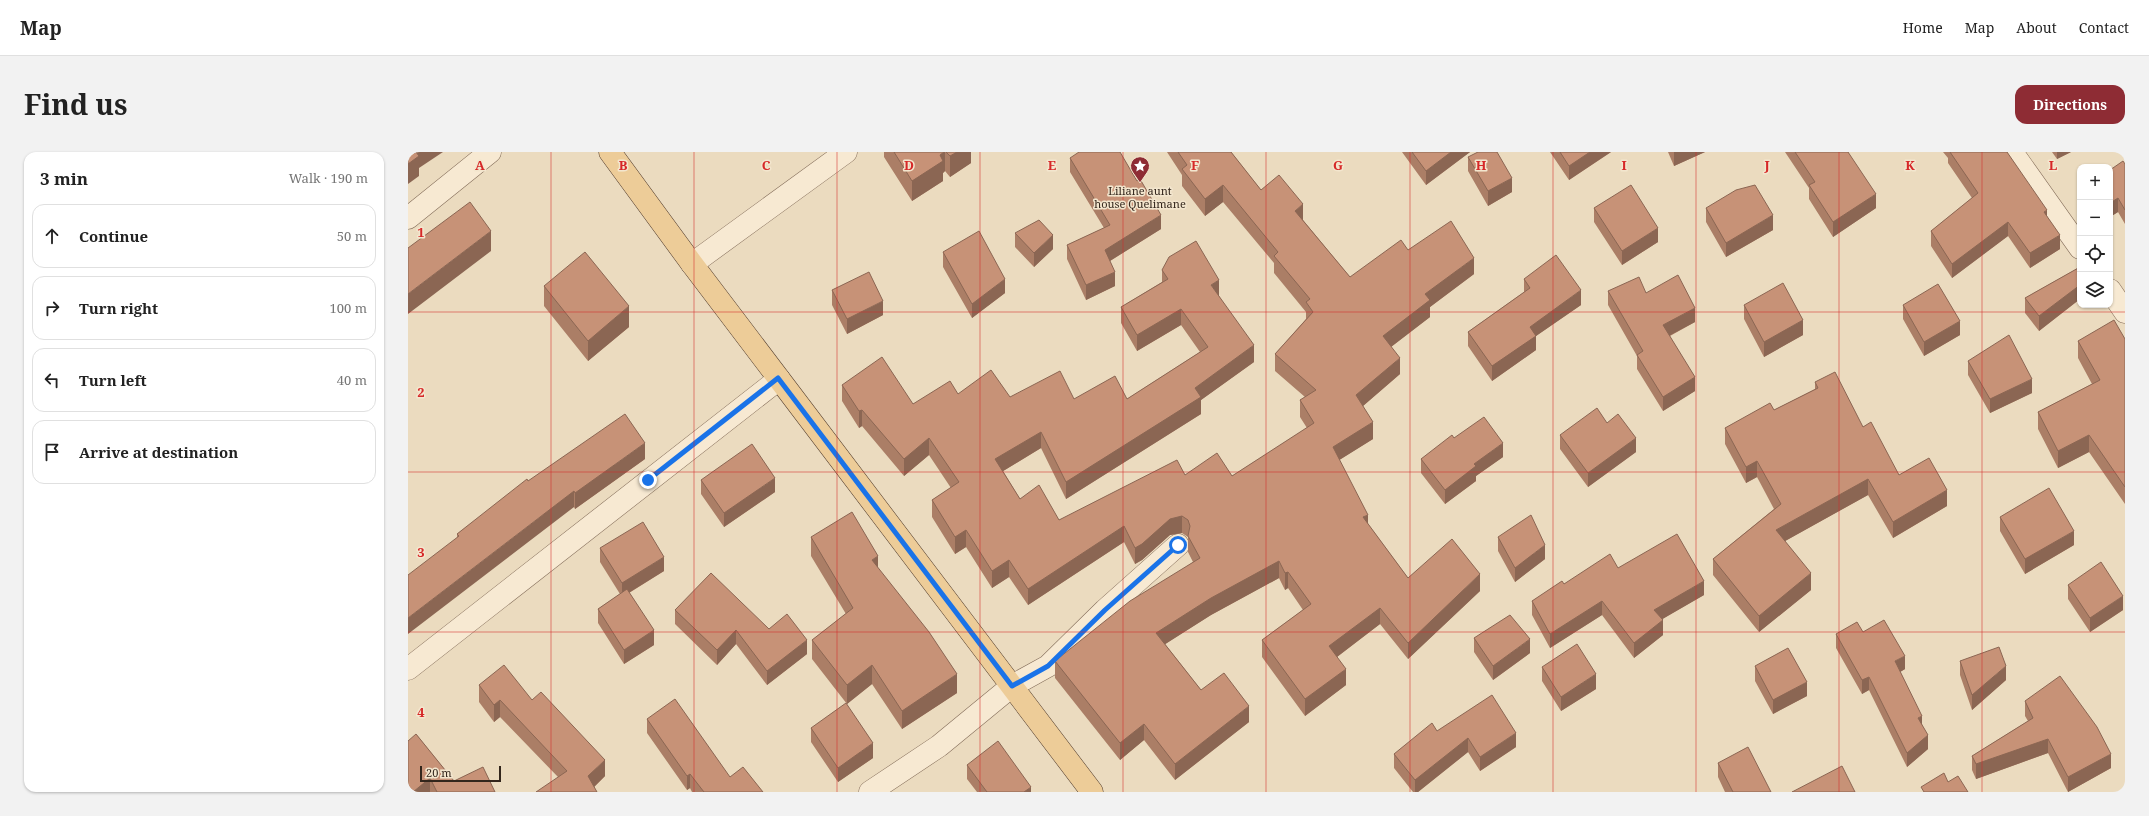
<!DOCTYPE html>
<meta charset="utf-8">
<style>
body{margin:0;font-family:"Noto Serif",serif;background:#f2f2f2;color:#222}
.controls{position:absolute;right:12px;top:12px;display:grid;overflow:hidden;border-radius:8px;box-shadow:0 1px 3px #0004}
.controls button{width:36px;height:36px;display:grid;place-items:center;padding:0;border:0;border-bottom:1px solid #e0e0e0;background:#fff;color:#222;font:20px sans-serif}
.scale{position:absolute;left:12px;bottom:10px;width:81px;box-sizing:border-box;padding-left:4px;border:2px solid #33261c;border-top:0;font-size:11px;line-height:14px;white-space:nowrap;color:#33261c;-webkit-text-stroke:3px #f3e6ce;paint-order:stroke}
.stop{position:absolute;width:12px;height:12px;margin:-9px;border:3px solid #1a73e8;border-radius:50%;background:#fff}
.stop.end{background:#1a73e8;border-color:#fff;box-shadow:0 1px 4px #0008}
.list{margin:0;padding:0;list-style:none}
h2{display:flex;justify-content:space-between;align-items:center;height:52px;margin:0;padding:0 16px;font-size:17px}
h2 small{font-size:13px;font-weight:400;color:#767676}
.list li{display:grid;grid-template-columns:26px 1fr auto;gap:12px;align-items:center;box-sizing:border-box;height:64px;margin:0 8px 8px;padding:0 8px;border:1px solid #e0e0e0;border-radius:12px}
.list b{display:block;font-size:15px;white-space:nowrap}
.list em{font-size:13px;font-style:normal;color:#767676}
.icon{flex:none;width:22px;height:22px;fill:none;stroke:currentColor;stroke-width:2;stroke-linecap:round;stroke-linejoin:round}
.map{position:relative;flex:none;width:1717px;height:640px;overflow:hidden;border-radius:12px}
header{display:flex;align-items:center;gap:24px;box-sizing:border-box;height:56px;padding:0 20px;background:#fff;border-bottom:1px solid #e0e0e0}
header strong{font-size:19px}
nav{display:flex;gap:22px;margin-inline-start:auto;font-size:14px}
.intro{display:flex;align-items:center;justify-content:space-between;box-sizing:border-box;height:96px;padding:0 24px}
h1{margin:0;font-size:28px}
.button{padding:10px 18px;border-radius:12px;background:#8e2c34;color:#fff;font-size:14px;font-weight:700}
main{display:flex;gap:24px;padding:0 24px}
aside{flex:1;background:#fff;border-radius:12px;box-shadow:0 1px 3px #0004}
.map>svg:first-child{display:block}
.lines{fill:none;stroke-linecap:round;stroke-linejoin:round}
.street-casing{stroke:#836c59;stroke-width:23}
.primary-casing{stroke:#503b2d;stroke-width:23}
.street{stroke:#f7e9d2;stroke-width:22}
.primary{stroke:#edcc98;stroke-width:22}
.wall{fill:#ab7e66}
.shaded-wall{fill:#8b6653}
.building{fill:#c79277;stroke:#8b6653}
.route{stroke:#1a73e8;stroke-width:5}
.grid{fill:none;stroke:#d62828;stroke-width:1;stroke-opacity:0.55}
.labels{text-anchor:middle;dominant-baseline:central;stroke-width:3;stroke-linejoin:round;paint-order:stroke}
.poi-label{font-size:11px;fill:#33261c;stroke:#f3e6ce}
.grid-label{font-size:13px;text-anchor:middle;font-weight:bold;fill:#d62828;stroke:#f3e6ce;stroke-width:3;stroke-linejoin:round;paint-order:stroke}
</style>
<header>
<strong>Map</strong>
<nav><a>Home</a><a>Map</a><a>About</a><a>Contact</a></nav>
</header>
<div class="intro"><h1>Find us</h1><a class="button">Directions</a></div>
<main>
<aside>
<h2>3 min<small>Walk · 190 m</small></h2>
<ul class="list">
<li><svg class="icon" aria-label="ahead" viewBox="0 0 24 24"><path d="M12 20V5M6 11l6-6 6 6"/></svg><div><b>Continue</b></div><em>50 m</em></li>
<li><svg class="icon" aria-label="right" viewBox="0 0 24 24"><path d="M7 20v-9h11M14 6l5 5-5 5"/></svg><div><b>Turn right</b></div><em>100 m</em></li>
<li><svg class="icon" aria-label="left" viewBox="0 0 24 24"><path d="M17 20v-9H6M10 6l-5 5 5 5"/></svg><div><b>Turn left</b></div><em>40 m</em></li>
<li><svg class="icon" aria-label="arrive" viewBox="0 0 24 24"><path d="M6 21V4h12l-3 4 3 4H6"/></svg><div><b>Arrive at destination</b></div></li>
</ul>
</aside>
<div class="map">
<svg width="1717" height="640" viewBox="0 0 1717 640">
<rect width="100%" height="100%" fill="#ebdbbf"/>
<g class="lines">
<g class="street-casing">
<path id="street" d="M 1604,0 L 1672,96
M 0,66 L 82,0
M 284,112 L 438,0
M 1702,138 L 1717,160
M 0,517 L 371,227
M 462,640 L 531,594 L 604,534 L 640,514 L 697,458 L 770,393"/>
</g>
<g class="primary-casing">
<path id="primary" d="M 202,0 L 284,112 L 684,640"/>
</g>
<use href="#street" class="street"/>
<use href="#primary" class="primary"/>
</g>
<path class="wall" d="M 476,0 L 563,0 L 563,11 L 542,25 L 537,19 L 535,21 L 535,29 L 504,49 L 476,5 Z
M 759,0 L 823,0 L 853,38 L 895,68 L 942,125 L 1000,98 L 1066,122 L 1022,155 L 1022,165 L 983,195 L 992,222 L 955,254 L 965,287 L 931,308 L 960,372 L 1000,426 L 1072,439 L 1000,507 L 972,472 L 929,505 L 938,533 L 897,564 L 854,505 L 854,488 L 895,458 L 880,436 L 877,438 L 871,426 L 803,463 L 757,492 L 793,538 L 841,570 L 767,628 L 736,588 L 712,608 L 647,526 L 647,509 L 785,410 L 780,400 L 780,385 L 774,381 L 762,383 L 734,408 L 727,412 L 716,390 L 620,453 L 601,425 L 584,436 L 558,395 L 547,402 L 524,365 L 524,348 L 543,336 L 521,303 L 496,324 L 454,274 L 451,276 L 434,249 L 434,233 L 505,252 L 550,242 L 602,245 L 666,247 L 719,247 L 792,200 L 773,173 L 729,199 L 713,171 L 713,155 L 754,130 L 754,118 L 811,144 L 846,210 L 793,248 L 793,262 L 658,347 L 633,296 L 595,319 L 612,347 L 651,368 L 777,323 L 824,324 L 899,276 L 892,265 L 892,248 L 897,245 L 867,219 L 867,202 L 898,167 L 898,160 L 866,121 L 866,111 L 815,50 L 797,64 L 774,34 L 774,23 Z
M 994,0 L 1062,0 L 1018,33 Z
M 1142,0 L 1203,0 L 1161,28 Z
M 1260,0 L 1297,0 L 1266,14 Z
M 1377,0 L 1440,0 L 1468,56 L 1425,85 L 1401,47 L 1401,36 Z
M 1535,0 L 1599,0 L 1639,64 L 1652,97 L 1622,116 L 1600,84 L 1544,126 L 1523,94 L 1523,79 L 1564,46 L 1540,11 L 1540,6 Z
M 1644,0 L 1663,0 L 1649,7 Z
M 1060,5 L 1104,40 L 1080,54 L 1060,19 Z
M 662,6 L 753,77 L 702,109 L 707,134 L 678,148 L 659,107 L 659,93 L 696,76 L 662,20 Z
M 1717,12 L 1717,72 L 1710,60 L 1702,65 L 1702,18 Z
M 1671,37 L 1672,37 L 1672,53 L 1671,52 Z
M 1186,56 L 1250,90 L 1214,113 L 1186,70 Z
M 1298,56 L 1365,78 L 1318,105 L 1298,70 Z
M 607,81 L 645,97 L 626,115 L 607,95 Z
M 535,100 L 597,141 L 564,166 L 535,115 Z
M 1672,115 L 1672,147 L 1631,179 L 1617,161 L 1617,146 Z
M 1116,127 L 1173,153 L 1128,184 L 1128,198 L 1084,229 L 1060,194 L 1060,180 L 1116,140 Z
M 136,134 L 221,175 L 180,209 L 136,154 Z
M 424,138 L 475,163 L 439,182 L 424,153 Z
M 1200,139 L 1238,141 L 1287,170 L 1262,184 L 1287,239 L 1255,259 L 1229,217 L 1229,204 L 1200,153 Z
M 1336,153 L 1395,183 L 1356,205 L 1336,167 Z
M 1495,153 L 1552,183 L 1516,204 L 1495,167 Z
M 1717,187 L 1717,352 L 1681,300 L 1650,316 L 1630,277 L 1630,260 L 1684,232 L 1670,206 L 1670,189 Z
M 1560,209 L 1624,241 L 1582,261 L 1560,223 Z
M 1407,230 L 1455,275 L 1491,323 L 1539,354 L 1485,386 L 1460,343 L 1377,389 L 1403,438 L 1351,480 L 1305,423 L 1305,407 L 1366,357 L 1349,325 L 1338,331 L 1317,292 L 1317,276 L 1366,258 L 1407,237 Z
M 1199,271 L 1228,300 L 1180,335 L 1152,297 L 1152,283 Z
M 1046,286 L 1095,305 L 1068,324 L 1068,329 L 1037,352 L 1013,321 L 1013,307 Z
M 237,307 L 167,357 L 166,355 L 49,386 L 49,382 L 120,329 Z
M 293,328 L 367,340 L 316,375 L 293,342 Z
M 1592,365 L 1666,393 L 1617,422 L 1592,379 Z
M 403,385 L 470,416 L 549,541 L 494,577 L 464,532 L 439,552 L 404,507 L 404,488 L 438,462 L 403,404 Z
M 1090,385 L 1137,407 L 1107,430 L 1090,399 Z
M 192,396 L 256,419 L 221,441 L 246,493 L 216,512 L 190,471 L 190,457 L 212,442 L 192,410 Z
M 1210,416 L 1296,443 L 1254,467 L 1255,483 L 1226,506 L 1194,463 L 1142,496 L 1124,463 L 1124,449 L 1156,432 Z
M 1660,433 L 1715,458 L 1682,480 L 1660,447 Z
M 267,458 L 361,477 L 399,502 L 359,533 L 328,492 L 309,513 L 267,472 Z
M 1455,480 L 1497,517 L 1492,520 L 1514,572 L 1520,597 L 1499,615 L 1461,538 L 1454,542 L 1428,496 L 1428,482 Z
M 1066,486 L 1122,501 L 1085,528 L 1066,500 Z
M 1552,509 L 1598,528 L 1564,558 L 1552,523 Z
M 1347,514 L 1399,544 L 1365,562 L 1347,529 Z
M 1134,515 L 1188,537 L 1153,559 L 1134,529 Z
M 71,533 L 124,548 L 197,624 L 186,635 L 150,625 L 92,565 L 86,570 L 71,550 Z
M 1617,549 L 1703,616 L 1660,640 L 1640,601 L 1568,627 L 1564,618 L 1564,604 L 1620,569 L 1617,564 Z
M 239,567 L 322,625 L 355,640 L 284,640 L 282,636 L 279,638 L 239,581 Z
M 403,576 L 465,606 L 430,630 L 403,590 Z
M 1029,579 L 1108,595 L 1072,619 L 1060,600 L 1010,640 L 1005,640 L 986,616 L 986,602 Z
M 8,582 L 46,629 L 87,640 L 0,640 Z
M 1310,611 L 1363,640 L 1317,640 L 1310,625 Z
M 559,613 L 623,640 L 569,640 L 559,627 Z"/>
<path class="shaded-wall" d="M 7,0 L 35,0 L 11,16 L 11,24 L 0,32 L 0,12 Z
M 536,0 L 537,0 L 537,19 L 535,21 L 535,29 L 504,49 L 504,29 L 532,3 Z
M 549,0 L 563,0 L 563,11 L 542,25 L 542,4 Z
M 1043,0 L 1062,0 L 1018,33 L 1018,19 Z
M 1182,0 L 1203,0 L 1161,28 L 1161,14 Z
M 1266,0 L 1297,0 L 1266,14 Z
M 1649,0 L 1663,0 L 1649,7 Z
M 1104,26 L 1104,40 L 1080,54 L 1080,39 Z
M 815,33 L 815,50 L 797,64 L 797,47 Z
M 1468,42 L 1468,56 L 1425,85 L 1425,70 Z
M 1710,46 L 1710,60 L 1702,65 L 1702,51 Z
M 895,52 L 895,68 L 887,76 L 887,59 Z
M 1639,58 L 1639,72 L 1636,60 Z
M 753,63 L 753,77 L 697,112 L 697,98 Z
M 1365,63 L 1365,78 L 1318,105 L 1318,91 Z
M 1600,70 L 1600,84 L 1544,126 L 1544,112 Z
M 1250,76 L 1250,90 L 1214,113 L 1214,99 Z
M 83,79 L 83,99 L 0,162 L 0,142 Z
M 645,83 L 645,97 L 626,115 L 626,101 Z
M 1652,83 L 1652,97 L 1622,116 L 1622,101 Z
M 1066,106 L 1066,122 L 1022,155 L 1022,165 L 975,201 L 975,184 L 1017,142 Z
M 707,120 L 707,134 L 678,148 L 678,133 Z
M 597,127 L 597,141 L 564,166 L 564,152 Z
M 811,128 L 811,145 L 803,133 Z
M 1672,133 L 1672,147 L 1631,179 L 1631,164 Z
M 1173,138 L 1173,153 L 1128,184 L 1128,198 L 1084,229 L 1084,214 L 1122,175 Z
M 475,149 L 475,163 L 439,182 L 439,167 Z
M 221,154 L 221,175 L 180,209 L 180,189 Z
M 1287,156 L 1287,170 L 1255,187 L 1255,173 Z
M 773,157 L 773,173 L 729,199 L 729,183 Z
M 1395,168 L 1395,183 L 1356,205 L 1356,190 Z
M 1552,169 L 1552,183 L 1516,204 L 1516,190 Z
M 846,193 L 846,210 L 793,248 L 793,262 L 658,347 L 658,330 Z
M 992,206 L 992,222 L 948,260 L 948,243 Z
M 1287,225 L 1287,239 L 1255,259 L 1255,245 Z
M 1624,227 L 1624,241 L 1582,261 L 1582,247 Z
M 454,258 L 454,274 L 451,276 L 451,259 Z
M 965,270 L 965,287 L 925,312 L 925,295 Z
M 633,280 L 633,296 L 587,324 L 587,307 Z
M 1681,283 L 1681,300 L 1650,316 L 1650,299 Z
M 521,286 L 521,303 L 496,324 L 496,307 Z
M 1228,286 L 1228,300 L 1180,335 L 1180,321 Z
M 237,291 L 237,307 L 167,357 L 167,341 Z
M 1095,291 L 1095,305 L 1068,324 L 1068,329 L 1037,352 L 1037,338 L 1066,312 Z
M 1349,309 L 1349,325 L 1338,331 L 1338,315 Z
M 367,326 L 367,340 L 316,375 L 316,361 Z
M 1460,327 L 1460,343 L 1368,394 L 1368,378 Z
M 1539,338 L 1539,354 L 1485,386 L 1485,370 Z
M 166,339 L 166,355 L 0,482 L 0,466 Z
M 960,363 L 960,380 L 955,365 Z
M 774,364 L 774,381 L 762,383 L 734,408 L 727,412 L 727,396 L 762,367 Z
M 716,374 L 716,390 L 620,453 L 620,437 Z
M 558,378 L 558,395 L 547,402 L 547,385 Z
M 1666,379 L 1666,393 L 1617,422 L 1617,407 Z
M 1137,393 L 1137,407 L 1107,430 L 1107,416 Z
M 470,404 L 470,423 L 464,408 Z
M 256,405 L 256,419 L 214,445 L 214,431 Z
M 601,408 L 601,425 L 584,436 L 584,419 Z
M 871,409 L 871,426 L 803,463 L 748,498 L 748,481 L 803,446 Z
M 880,420 L 880,436 L 877,438 L 877,421 Z
M 1403,421 L 1403,438 L 1351,480 L 1351,464 Z
M 1072,422 L 1072,439 L 1000,507 L 1000,491 Z
M 1296,429 L 1296,443 L 1246,472 L 1246,458 Z
M 1715,444 L 1715,458 L 1682,480 L 1682,466 Z
M 1194,449 L 1194,463 L 1142,496 L 1142,482 Z
M 972,456 L 972,472 L 921,511 L 921,494 Z
M 1255,468 L 1255,483 L 1226,506 L 1226,491 Z
M 246,478 L 246,493 L 216,512 L 216,498 Z
M 328,478 L 328,492 L 309,513 L 309,498 Z
M 1122,487 L 1122,501 L 1085,528 L 1085,514 Z
M 399,488 L 399,502 L 359,533 L 359,519 Z
M 1497,504 L 1497,517 L 1487,523 L 1487,509 Z
M 464,513 L 464,532 L 439,552 L 439,533 Z
M 1598,514 L 1598,528 L 1564,558 L 1564,543 Z
M 938,517 L 938,533 L 897,564 L 897,547 Z
M 549,522 L 549,541 L 494,577 L 494,559 Z
M 1188,522 L 1188,537 L 1153,559 L 1153,545 Z
M 1461,525 L 1461,538 L 1454,542 L 1454,528 Z
M 1399,530 L 1399,544 L 1365,562 L 1365,548 Z
M 92,548 L 92,565 L 86,570 L 86,553 Z
M 841,554 L 841,570 L 767,628 L 767,612 Z
M 1514,564 L 1514,577 L 1510,566 Z
M 736,572 L 736,588 L 712,608 L 712,591 Z
M 1108,581 L 1108,595 L 1072,619 L 1072,605 Z
M 1520,583 L 1520,597 L 1499,615 L 1499,601 Z
M 1060,586 L 1060,600 L 1010,640 L 1007,640 L 1007,628 Z
M 1640,587 L 1640,601 L 1568,627 L 1568,612 Z
M 465,591 L 465,606 L 430,630 L 430,616 Z
M 1703,602 L 1703,616 L 1660,640 L 1660,625 Z
M 197,608 L 197,624 L 181,640 L 180,624 Z
M 282,622 L 282,636 L 279,638 L 279,624 Z
M 22,626 L 22,640 L 5,640 Z
M 623,635 L 623,640 L 616,640 Z"/>
<path class="building" d="M 0,0 L 8,0 L 11,4 L 0,12 Z
M 486,0 L 536,0 L 532,3 L 535,9 L 504,29 Z
M 538,0 L 549,0 L 542,4 Z
M 671,0 L 712,0 L 729,29 L 732,27 L 753,63 L 697,98 L 707,120 L 678,133 L 659,93 L 702,73 L 662,6 Z
M 770,0 L 823,0 L 853,38 L 871,23 L 895,52 L 887,59 L 942,125 L 993,88 L 1000,98 L 1043,69 L 1066,106 L 1017,142 L 1022,148 L 975,184 L 992,206 L 948,243 L 965,270 L 925,295 L 960,363 L 955,365 L 1000,426 L 1044,387 L 1072,422 L 1000,491 L 972,456 L 921,494 L 938,517 L 897,547 L 854,488 L 903,452 L 880,420 L 877,421 L 871,409 L 803,446 L 748,481 L 793,538 L 816,521 L 841,554 L 767,612 L 736,572 L 712,591 L 647,509 L 722,449 L 792,406 L 780,384 L 782,374 L 780,368 L 774,364 L 762,367 L 734,392 L 727,396 L 716,374 L 620,437 L 601,408 L 584,419 L 558,378 L 547,385 L 524,348 L 551,330 L 521,286 L 496,307 L 454,258 L 451,259 L 434,233 L 474,205 L 505,252 L 542,229 L 550,242 L 583,218 L 602,245 L 652,219 L 666,247 L 707,224 L 719,247 L 800,195 L 773,157 L 729,183 L 713,155 L 760,127 L 754,118 L 761,105 L 788,89 L 811,128 L 803,133 L 846,193 L 787,236 L 793,245 L 658,330 L 633,280 L 587,307 L 612,347 L 631,333 L 651,368 L 769,308 L 777,323 L 809,301 L 824,324 L 906,271 L 892,248 L 908,238 L 867,202 L 905,160 L 898,150 L 902,147 L 866,104 L 870,100 L 815,33 L 797,47 L 774,17 L 779,13 Z
M 1004,0 L 1043,0 L 1018,19 Z
M 1070,0 L 1089,0 L 1104,26 L 1080,39 L 1060,5 Z
M 1152,0 L 1182,0 L 1161,14 Z
M 1387,0 L 1440,0 L 1468,42 L 1425,70 L 1401,33 L 1407,30 Z
M 1542,0 L 1599,0 L 1639,58 L 1636,60 L 1652,83 L 1622,101 L 1600,70 L 1544,112 L 1523,79 L 1570,41 Z
M 1715,9 L 1717,12 L 1717,58 L 1710,46 L 1702,51 L 1702,18 Z
M 1223,33 L 1250,76 L 1214,99 L 1186,56 Z
M 1347,33 L 1365,63 L 1318,91 L 1298,56 L 1328,38 Z
M 62,50 L 83,79 L 0,142 L 0,96 Z
M 631,68 L 645,83 L 626,101 L 607,81 Z
M 571,79 L 597,127 L 564,152 L 535,100 Z
M 177,100 L 221,154 L 180,189 L 136,134 Z
M 1148,103 L 1173,138 L 1122,175 L 1128,184 L 1084,214 L 1060,180 L 1122,136 L 1116,127 Z
M 1672,115 L 1672,133 L 1631,164 L 1617,146 Z
M 461,120 L 475,149 L 439,167 L 424,138 Z
M 1270,123 L 1287,156 L 1255,173 L 1287,225 L 1255,245 L 1229,203 L 1235,199 L 1200,139 L 1231,125 L 1238,141 Z
M 1375,131 L 1395,168 L 1356,190 L 1336,153 Z
M 1530,132 L 1552,169 L 1516,190 L 1495,153 Z
M 1706,168 L 1717,187 L 1717,335 L 1681,283 L 1650,299 L 1630,260 L 1692,228 L 1670,189 Z
M 1601,183 L 1624,227 L 1582,247 L 1560,209 Z
M 1427,220 L 1455,275 L 1463,270 L 1491,323 L 1521,306 L 1539,338 L 1485,370 L 1460,327 L 1368,378 L 1403,421 L 1351,464 L 1305,407 L 1373,352 L 1349,309 L 1338,315 L 1317,276 L 1362,251 L 1366,258 L 1410,236 L 1407,230 Z
M 1189,256 L 1199,271 L 1210,262 L 1228,286 L 1180,321 L 1152,283 Z
M 217,262 L 237,291 L 167,341 L 166,339 L 0,466 L 0,423 L 51,384 L 49,382 L 119,327 L 120,329 Z
M 1076,265 L 1095,291 L 1066,312 L 1068,314 L 1037,338 L 1013,307 L 1044,283 L 1046,286 Z
M 344,292 L 367,326 L 316,361 L 293,328 Z
M 1641,336 L 1666,379 L 1617,407 L 1592,365 Z
M 444,360 L 470,404 L 464,408 L 521,480 L 549,522 L 494,559 L 464,513 L 439,533 L 404,488 L 445,456 L 403,385 Z
M 1123,363 L 1137,393 L 1107,416 L 1090,385 Z
M 235,370 L 256,405 L 214,431 L 192,396 Z
M 1269,382 L 1296,429 L 1246,458 L 1255,468 L 1226,491 L 1194,449 L 1142,482 L 1124,449 L 1154,429 L 1156,432 L 1202,402 L 1210,416 Z
M 1693,410 L 1715,444 L 1682,466 L 1660,433 Z
M 303,421 L 361,477 L 379,462 L 399,488 L 359,519 L 328,478 L 309,498 L 267,458 Z
M 219,437 L 246,478 L 216,498 L 190,457 Z
M 1102,463 L 1122,487 L 1085,514 L 1066,486 Z
M 1476,468 L 1497,504 L 1487,509 L 1514,564 L 1510,566 L 1520,583 L 1499,601 L 1461,525 L 1454,528 L 1428,482 L 1449,470 L 1455,480 Z
M 1169,492 L 1188,522 L 1153,545 L 1134,515 Z
M 1591,495 L 1598,514 L 1564,543 L 1552,509 Z
M 1380,496 L 1399,530 L 1365,548 L 1347,514 Z
M 96,513 L 124,548 L 133,540 L 197,608 L 180,624 L 189,640 L 128,640 L 159,619 L 92,548 L 86,553 L 71,533 Z
M 1652,524 L 1689,575 L 1703,602 L 1660,625 L 1640,587 L 1568,612 L 1564,604 L 1625,566 L 1617,549 Z
M 1084,543 L 1108,581 L 1072,605 L 1060,586 L 1007,628 L 986,602 L 1024,571 L 1029,579 Z
M 267,547 L 322,625 L 335,615 L 355,640 L 296,640 L 282,622 L 279,624 L 239,567 Z
M 438,551 L 465,591 L 430,616 L 403,576 Z
M 8,582 L 46,629 L 75,615 L 87,640 L 29,640 L 22,626 L 5,640 L 0,640 L 0,589 Z
M 590,589 L 623,635 L 616,640 L 579,640 L 559,613 Z
M 1340,595 L 1363,640 L 1325,640 L 1310,611 Z
M 1434,614 L 1447,640 L 1384,640 Z
M 1536,621 L 1540,630 L 1550,624 L 1560,640 L 1516,640 L 1513,635 Z"/>
<g class="lines">
<path class="route" d="M 240,328 L 370,226 L 604,534 L 640,514 L 697,458 L 770,393"/>
</g>
<path class="grid" d="M 143,0 L 143,640M 286,0 L 286,640M 429,0 L 429,640M 572,0 L 572,640M 715,0 L 715,640M 858,0 L 858,640M 1002,0 L 1002,640M 1145,0 L 1145,640M 1288,0 L 1288,640M 1431,0 L 1431,640M 1574,0 L 1574,640M 0,160 L 1717,160M 0,320 L 1717,320M 0,480 L 1717,480"/>
<defs>
<g id="sight-pin" transform="scale(1)"><path d="M0 17L-7.5 6A9.5 9.5 0 1 1 7.5 6Z" fill="#8e2c34" stroke="#f3e6ce"/><path d="M0-6L1.8-2.2L6-1.7L2.9 1.2L3.7 5.4L0 3.3L-3.7 5.4L-2.9 1.2L-6-1.7L-1.8-2.2Z" fill="#fff"/></g>
</defs>
<g fill-rule="evenodd">
<use href="#sight-pin" x="732" y="14"/>
</g>
<g class="labels">
<g class="poi-label">
<text x="732" y="38">Liliane aunt<tspan x="732" dy="13">house Quelimane</tspan></text>
</g>
</g>
<g class="grid-label">
<text x="72" y="18">A</text>
<text x="215" y="18">B</text>
<text x="358" y="18">C</text>
<text x="501" y="18">D</text>
<text x="644" y="18">E</text>
<text x="787" y="18">F</text>
<text x="930" y="18">G</text>
<text x="1073" y="18">H</text>
<text x="1216" y="18">I</text>
<text x="1359" y="18">J</text>
<text x="1502" y="18">K</text>
<text x="1645" y="18">L</text>
<text x="13" y="85">1</text>
<text x="13" y="245">2</text>
<text x="13" y="405">3</text>
<text x="13" y="565">4</text>
</g>
</svg>
<div class="controls">
<button>+</button>
<button>−</button>
<button><svg class="icon" aria-label="locate" viewBox="0 0 24 24"><circle cx="12" cy="12" r="6"/><path d="M12 2v4M12 18v4M2 12h4M18 12h4"/></svg></button>
<button><svg class="icon" aria-label="layers" viewBox="0 0 24 24"><path d="M12 4l9 5-9 5-9-5zM3 14l9 5 9-5"/></svg></button>
</div>
<div class="scale">20 m</div>
<div class="stop" style="left:770px;top:393px"></div>
<div class="stop end" style="left:240px;top:328px"></div>
</div>
</main>
